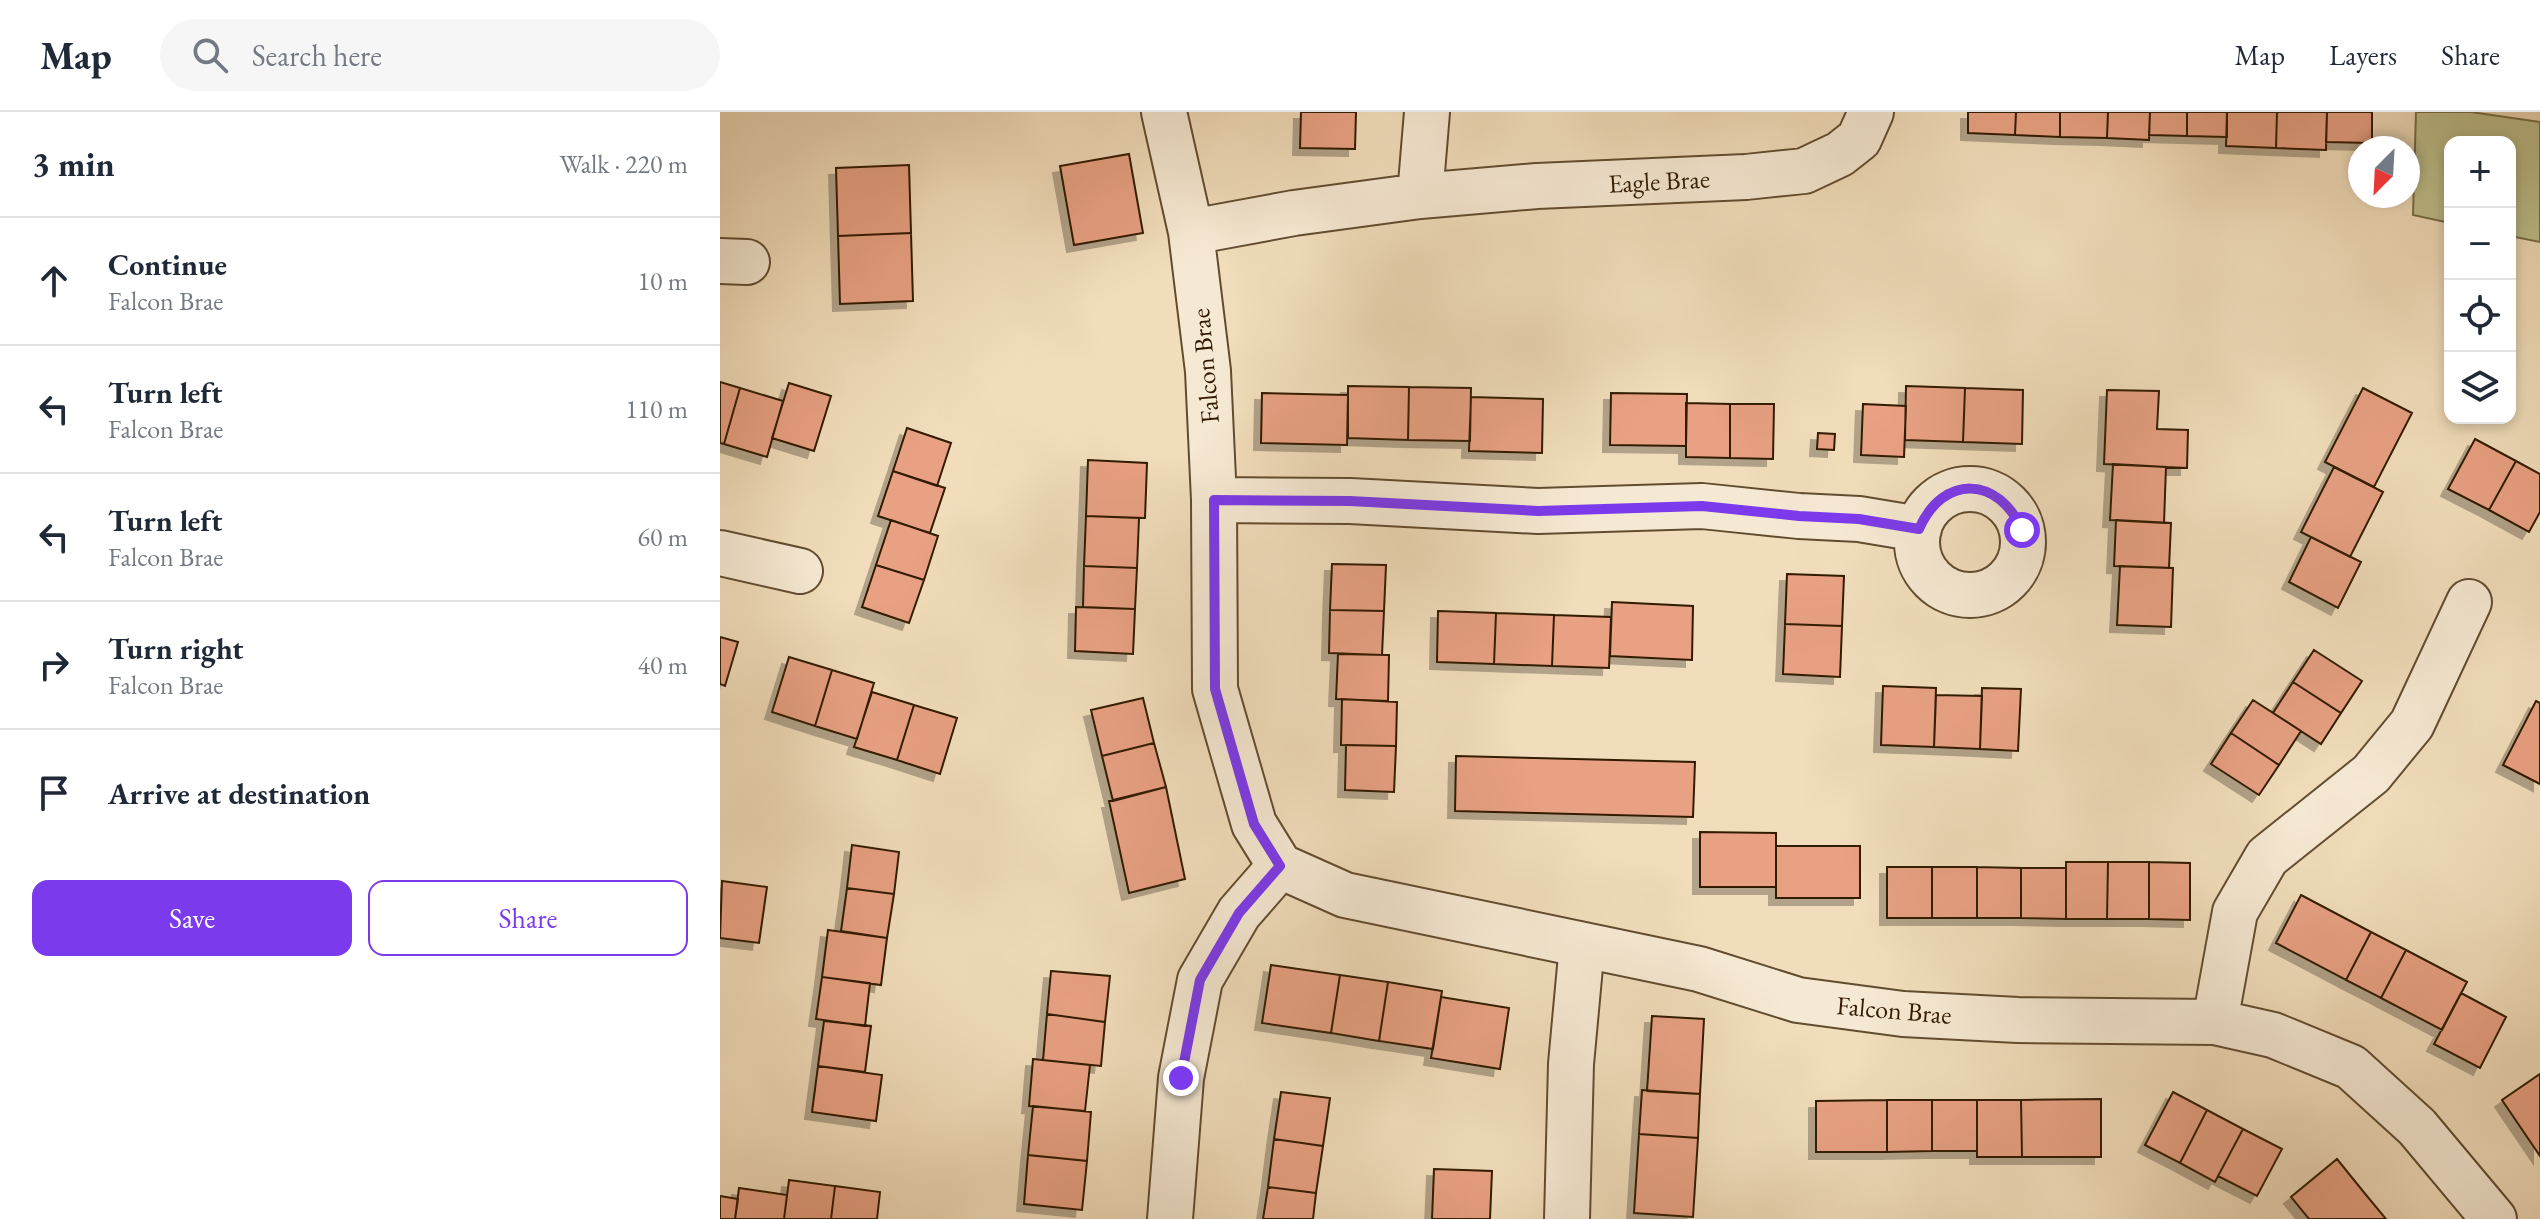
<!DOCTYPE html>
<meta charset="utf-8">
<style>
body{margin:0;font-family:"EB Garamond",serif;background:#f6f6f7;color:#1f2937}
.controls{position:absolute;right:24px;top:24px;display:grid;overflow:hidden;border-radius:16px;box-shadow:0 4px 12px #0003}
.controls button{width:72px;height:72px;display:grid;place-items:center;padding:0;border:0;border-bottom:2px solid #e0e1e3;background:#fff;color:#1f2937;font:40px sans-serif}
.compass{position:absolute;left:1628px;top:24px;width:72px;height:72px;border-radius:50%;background:#fff;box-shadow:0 4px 12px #0003;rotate:204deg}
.stop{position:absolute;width:24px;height:24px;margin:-18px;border:6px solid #7c3aed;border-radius:50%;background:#fff}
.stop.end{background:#7c3aed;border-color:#fff;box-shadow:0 2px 8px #0008}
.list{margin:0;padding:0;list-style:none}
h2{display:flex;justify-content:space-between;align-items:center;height:104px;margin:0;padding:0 32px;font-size:34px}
h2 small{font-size:26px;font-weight:400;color:#747a83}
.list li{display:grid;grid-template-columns:52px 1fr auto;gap:24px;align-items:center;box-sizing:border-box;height:128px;padding:0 32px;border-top:2px solid #e0e1e3}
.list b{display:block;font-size:30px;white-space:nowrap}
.list p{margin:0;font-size:26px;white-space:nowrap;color:#747a83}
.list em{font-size:26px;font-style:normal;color:#747a83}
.actions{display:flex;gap:16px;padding:24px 32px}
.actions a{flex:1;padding:18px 0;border:2px solid #7c3aed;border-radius:16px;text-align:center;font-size:28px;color:#7c3aed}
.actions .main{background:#7c3aed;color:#fff}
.icon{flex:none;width:44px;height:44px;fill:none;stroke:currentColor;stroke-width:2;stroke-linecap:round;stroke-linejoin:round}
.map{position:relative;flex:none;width:1820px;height:1107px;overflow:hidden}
header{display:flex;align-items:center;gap:48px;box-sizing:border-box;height:112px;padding:0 40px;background:#fff;border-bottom:2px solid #e0e1e3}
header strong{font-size:38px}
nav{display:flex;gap:44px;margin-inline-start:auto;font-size:28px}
.search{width:560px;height:72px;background:#f6f6f7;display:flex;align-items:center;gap:20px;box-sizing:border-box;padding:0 28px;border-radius:44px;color:#747a83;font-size:30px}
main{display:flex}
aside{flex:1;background:#fff}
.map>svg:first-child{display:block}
.green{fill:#bec08d;stroke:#786e46;stroke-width:2}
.building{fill:#e8a183;stroke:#321b00;stroke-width:2;filter:url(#shadow)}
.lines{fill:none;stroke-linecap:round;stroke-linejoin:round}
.minor-casing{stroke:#624c2f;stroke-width:48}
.minor{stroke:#f6e9d3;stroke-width:44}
.route{stroke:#7c3aed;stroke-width:10}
.labels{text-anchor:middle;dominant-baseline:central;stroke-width:8;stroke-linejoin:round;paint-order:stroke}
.street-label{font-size:26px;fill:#321b00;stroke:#f6e9d3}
</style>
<header>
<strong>Map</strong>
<div class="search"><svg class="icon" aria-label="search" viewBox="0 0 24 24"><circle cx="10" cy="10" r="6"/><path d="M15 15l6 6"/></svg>Search here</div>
<nav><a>Map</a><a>Layers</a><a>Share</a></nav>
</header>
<main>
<aside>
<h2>3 min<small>Walk · 220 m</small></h2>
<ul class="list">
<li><svg class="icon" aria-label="ahead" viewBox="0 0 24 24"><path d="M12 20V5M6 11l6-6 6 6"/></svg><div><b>Continue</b><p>Falcon Brae</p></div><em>10 m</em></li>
<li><svg class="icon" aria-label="left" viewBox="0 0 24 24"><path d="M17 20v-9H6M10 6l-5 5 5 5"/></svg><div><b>Turn left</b><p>Falcon Brae</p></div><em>110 m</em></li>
<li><svg class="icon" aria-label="left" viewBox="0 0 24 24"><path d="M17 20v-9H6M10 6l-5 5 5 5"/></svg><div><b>Turn left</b><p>Falcon Brae</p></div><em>60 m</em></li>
<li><svg class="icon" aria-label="right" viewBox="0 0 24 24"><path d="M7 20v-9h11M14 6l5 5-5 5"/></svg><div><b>Turn right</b><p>Falcon Brae</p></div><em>40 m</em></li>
<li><svg class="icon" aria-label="arrive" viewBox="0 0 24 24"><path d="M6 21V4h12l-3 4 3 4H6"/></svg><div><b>Arrive at destination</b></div></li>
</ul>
<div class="actions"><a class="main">Save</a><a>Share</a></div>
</aside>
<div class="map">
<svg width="1820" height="1107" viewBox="0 0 1820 1107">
<defs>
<filter id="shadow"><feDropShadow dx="-7" dy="7" stdDeviation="0" flood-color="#0004"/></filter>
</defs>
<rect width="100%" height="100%" fill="#f1ddbb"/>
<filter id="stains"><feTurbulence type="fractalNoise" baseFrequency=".0025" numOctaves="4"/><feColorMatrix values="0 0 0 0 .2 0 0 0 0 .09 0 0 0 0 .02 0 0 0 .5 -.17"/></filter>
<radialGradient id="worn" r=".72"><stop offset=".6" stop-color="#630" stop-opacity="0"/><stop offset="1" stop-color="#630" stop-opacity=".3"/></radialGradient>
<path class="green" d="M 1696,0 L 1751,0 L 1820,10 L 1820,130 L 1790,124 L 1790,30 L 1730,30 L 1730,111 L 1693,103 Z"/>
<path class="building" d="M 581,0 L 636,0 L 635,37 L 580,36 Z
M 1248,0 L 1296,0 L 1295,23 L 1248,21 Z
M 1296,0 L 1340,0 L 1340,25 L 1295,23 Z
M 1340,0 L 1388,0 L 1387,26 L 1340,25 Z
M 1388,0 L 1430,0 L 1429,28 L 1387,26 Z
M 1430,0 L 1467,0 L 1467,24 L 1429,23 Z
M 1467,0 L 1507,0 L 1507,25 L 1467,24 Z
M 1507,0 L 1557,0 L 1556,36 L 1506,34 Z
M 1557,0 L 1607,0 L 1606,38 L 1556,36 Z
M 1607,0 L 1652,0 L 1652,31 L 1606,30 Z
M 409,42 L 423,121 L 354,133 L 340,54 Z
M 189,53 L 191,121 L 118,124 L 116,56 Z
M 191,121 L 193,189 L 120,192 L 118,124 Z
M 0,270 L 20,276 L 4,332 L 0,331 Z
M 69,271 L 111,284 L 94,339 L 52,326 Z
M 628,274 L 689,275 L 688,328 L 628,326 Z
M 1186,274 L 1245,276 L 1243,330 L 1185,328 Z
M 689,275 L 751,276 L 750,329 L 688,328 Z
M 20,276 L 63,289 L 47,345 L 4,332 Z
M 1245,276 L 1303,278 L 1302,332 L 1243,330 Z
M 1643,276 L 1692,301 L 1654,375 L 1605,350 Z
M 1387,278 L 1439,279 L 1437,317 L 1468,318 L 1467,356 L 1384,352 Z
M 542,281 L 628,283 L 627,333 L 541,331 Z
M 891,281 L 967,282 L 966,334 L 890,333 Z
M 751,285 L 823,287 L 822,341 L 749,339 Z
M 966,291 L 1010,292 L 1010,346 L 966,345 Z
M 1010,292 L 1054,292 L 1053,347 L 1010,346 Z
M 1143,292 L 1186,294 L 1184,345 L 1141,343 Z
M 187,316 L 231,331 L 217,374 L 173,359 Z
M 1098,321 L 1115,322 L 1114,338 L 1097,337 Z
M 1755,327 L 1796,349 L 1769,398 L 1728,377 Z
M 368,348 L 427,351 L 425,406 L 366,404 Z
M 1796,349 L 1820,362 L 1820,400 L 1809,420 L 1769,398 Z
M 1393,352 L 1446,355 L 1444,411 L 1390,408 Z
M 1614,355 L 1663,380 L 1630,445 L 1581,420 Z
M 173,359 L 225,376 L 210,421 L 158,404 Z
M 366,404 L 419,406 L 417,456 L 364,454 Z
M 171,408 L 218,424 L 204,468 L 156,453 Z
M 1396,408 L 1451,411 L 1449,456 L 1394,454 Z
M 1591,425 L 1641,450 L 1618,496 L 1569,470 Z
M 612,452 L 666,453 L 664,499 L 610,498 Z
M 156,453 L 204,468 L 189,511 L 142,495 Z
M 364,454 L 417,456 L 415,497 L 363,495 Z
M 1400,454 L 1453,456 L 1451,515 L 1397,513 Z
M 1067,462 L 1124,464 L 1122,514 L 1065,512 Z
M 892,490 L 973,494 L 972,548 L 890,544 Z
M 356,495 L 415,497 L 413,542 L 355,539 Z
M 610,498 L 664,499 L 662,543 L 609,541 Z
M 718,499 L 776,501 L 774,552 L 717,550 Z
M 776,501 L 834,503 L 832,554 L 774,552 Z
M 834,503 L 891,505 L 889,556 L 832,554 Z
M 1065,512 L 1122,514 L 1120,565 L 1063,562 Z
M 0,525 L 18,530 L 5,574 L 0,572 Z
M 1594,538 L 1642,569 L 1621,601 L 1573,570 Z
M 618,542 L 669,543 L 668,589 L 616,587 Z
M 69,545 L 112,558 L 95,614 L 52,600 Z
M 112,558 L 154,571 L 137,627 L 95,614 Z
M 1573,570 L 1621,601 L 1601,632 L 1553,601 Z
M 1163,574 L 1216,576 L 1214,635 L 1161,633 Z
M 1262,576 L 1301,577 L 1298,639 L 1260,637 Z
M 152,580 L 194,593 L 177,648 L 134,635 Z
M 1216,583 L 1262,584 L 1260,637 L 1214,635 Z
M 423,586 L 434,631 L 382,644 L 371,598 Z
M 622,587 L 677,590 L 676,634 L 621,633 Z
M 1533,588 L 1581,619 L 1559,653 L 1511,621 Z
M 1816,589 L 1820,591 L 1820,672 L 1783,653 Z
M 194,593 L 237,606 L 220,662 L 177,648 Z
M 1511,621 L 1559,653 L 1539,683 L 1491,652 Z
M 434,631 L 446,675 L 393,689 L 382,644 Z
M 626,633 L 676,634 L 674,680 L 625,678 Z
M 736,644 L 975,650 L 973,705 L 735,699 Z
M 446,675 L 465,767 L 409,781 L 389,689 Z
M 980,720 L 1056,721 L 1056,775 L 980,775 Z
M 132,733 L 179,740 L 174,782 L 127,776 Z
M 1056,734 L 1140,734 L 1140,786 L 1056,786 Z
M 1346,750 L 1388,750 L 1387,807 L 1346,807 Z
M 1388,750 L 1429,750 L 1429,807 L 1387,807 Z
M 1429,750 L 1470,751 L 1470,808 L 1429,807 Z
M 1167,755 L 1212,755 L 1212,806 L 1167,806 Z
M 1212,755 L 1257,755 L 1257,806 L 1212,806 Z
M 1257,755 L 1301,756 L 1301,806 L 1257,806 Z
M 1301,756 L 1346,756 L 1346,807 L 1301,806 Z
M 2,769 L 47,775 L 39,831 L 0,826 Z
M 127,776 L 174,782 L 167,826 L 121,819 Z
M 1581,783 L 1651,820 L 1626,868 L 1556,831 Z
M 108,818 L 167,826 L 161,873 L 102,865 Z
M 1651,820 L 1686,838 L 1661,886 L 1626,868 Z
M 1686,838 L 1747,870 L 1722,918 L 1661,886 Z
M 551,853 L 620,863 L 611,921 L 542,911 Z
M 331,859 L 390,864 L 385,910 L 327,902 Z
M 620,863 L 668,870 L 659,929 L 611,921 Z
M 102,865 L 150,871 L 145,914 L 96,907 Z
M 668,870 L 722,879 L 713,937 L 659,929 Z
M 1741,881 L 1786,905 L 1760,956 L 1714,932 Z
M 721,885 L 789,896 L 780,957 L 711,946 Z
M 327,902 L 385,910 L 381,954 L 323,948 Z
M 932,904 L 984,907 L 980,982 L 927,979 Z
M 104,909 L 151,914 L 145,960 L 98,954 Z
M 313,947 L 370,953 L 365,999 L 309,994 Z
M 98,954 L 162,963 L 156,1009 L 92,1000 Z
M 1820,962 L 1820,1044 L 1782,988 Z
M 922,978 L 980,982 L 978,1026 L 919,1022 Z
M 561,980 L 610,986 L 603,1034 L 554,1027 Z
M 1453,980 L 1487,998 L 1460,1051 L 1425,1033 Z
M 1381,987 L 1381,1045 L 1302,1045 L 1301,988 Z
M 1167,988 L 1167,1040 L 1096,1040 L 1096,989 Z
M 1167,988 L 1212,988 L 1212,1039 L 1167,1040 Z
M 1212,988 L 1257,988 L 1257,1039 L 1212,1039 Z
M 1257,988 L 1301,988 L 1302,1045 L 1257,1045 Z
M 313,994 L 371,1000 L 367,1049 L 308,1043 Z
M 1487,998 L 1523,1017 L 1495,1070 L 1460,1051 Z
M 1523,1017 L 1562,1037 L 1537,1084 L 1498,1064 Z
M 919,1022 L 978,1026 L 973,1105 L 914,1101 Z
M 554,1027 L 603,1034 L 596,1081 L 548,1075 Z
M 308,1043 L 367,1049 L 362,1098 L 304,1092 Z
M 1617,1047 L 1642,1078 L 1666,1107 L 1589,1107 L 1571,1085 Z
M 714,1057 L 772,1059 L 770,1107 L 712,1107 Z
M 69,1068 L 115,1074 L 111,1107 L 64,1107 Z
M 115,1074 L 160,1080 L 157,1107 L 111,1107 Z
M 548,1075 L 596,1081 L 593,1107 L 543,1107 Z
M 19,1076 L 67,1083 L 64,1107 L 15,1107 Z
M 0,1084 L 18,1087 L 15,1107 L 0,1107 Z"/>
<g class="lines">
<g class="minor-casing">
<path id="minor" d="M 444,0 L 471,120 L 488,259 L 494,388 L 495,577 L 534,712 L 560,754 L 625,783 L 979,857 L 1078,888 L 1183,902 L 1298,908 L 1495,910 L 1553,923 L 1631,955 L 1697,1015 L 1774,1107
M 700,84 L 707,0
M 471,120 L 574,101 L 700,84 L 817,74 L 1026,65 L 1084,59 L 1120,42 L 1139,27 L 1151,0
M 0,149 L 27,150
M1197 430a53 53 0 1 1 106 0a53 53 0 1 1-106 0Z
M 494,388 L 630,389 L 818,399 L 982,394 L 1079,404 L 1139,407 L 1199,417
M 0,441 L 80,459
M 1495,910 L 1515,800 L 1547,745 L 1651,662 L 1692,612 L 1749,490
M 450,1107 L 461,966 L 480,868 L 519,801 L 560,754
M 847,1107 L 851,952 L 862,833"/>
</g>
<use href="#minor" class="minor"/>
</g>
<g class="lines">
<path class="route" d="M 461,966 L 480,868 L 519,801 L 560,754 L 534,712 L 495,577 L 494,388 L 630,389 L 818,399 L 982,394 L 1079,404 L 1139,407 L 1199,417 C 1223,362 1279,364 1302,418"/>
</g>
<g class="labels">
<g class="street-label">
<text transform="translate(939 69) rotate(-3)">Eagle Brae</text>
<text transform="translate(485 254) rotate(-95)">Falcon Brae</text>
<text transform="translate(1174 898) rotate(5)">Falcon Brae</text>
</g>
</g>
<rect width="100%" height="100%" filter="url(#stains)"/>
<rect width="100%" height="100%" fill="url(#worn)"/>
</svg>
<div class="controls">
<button>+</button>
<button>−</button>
<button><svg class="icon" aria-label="locate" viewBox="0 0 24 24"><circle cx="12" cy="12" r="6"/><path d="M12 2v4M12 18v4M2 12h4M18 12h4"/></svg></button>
<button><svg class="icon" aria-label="layers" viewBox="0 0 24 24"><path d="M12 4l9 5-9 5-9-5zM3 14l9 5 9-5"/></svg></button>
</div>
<svg class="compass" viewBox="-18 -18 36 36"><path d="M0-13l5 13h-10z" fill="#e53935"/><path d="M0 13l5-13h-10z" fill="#747a83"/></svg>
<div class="stop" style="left:1302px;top:418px"></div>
<div class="stop end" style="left:461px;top:966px"></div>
</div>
</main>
